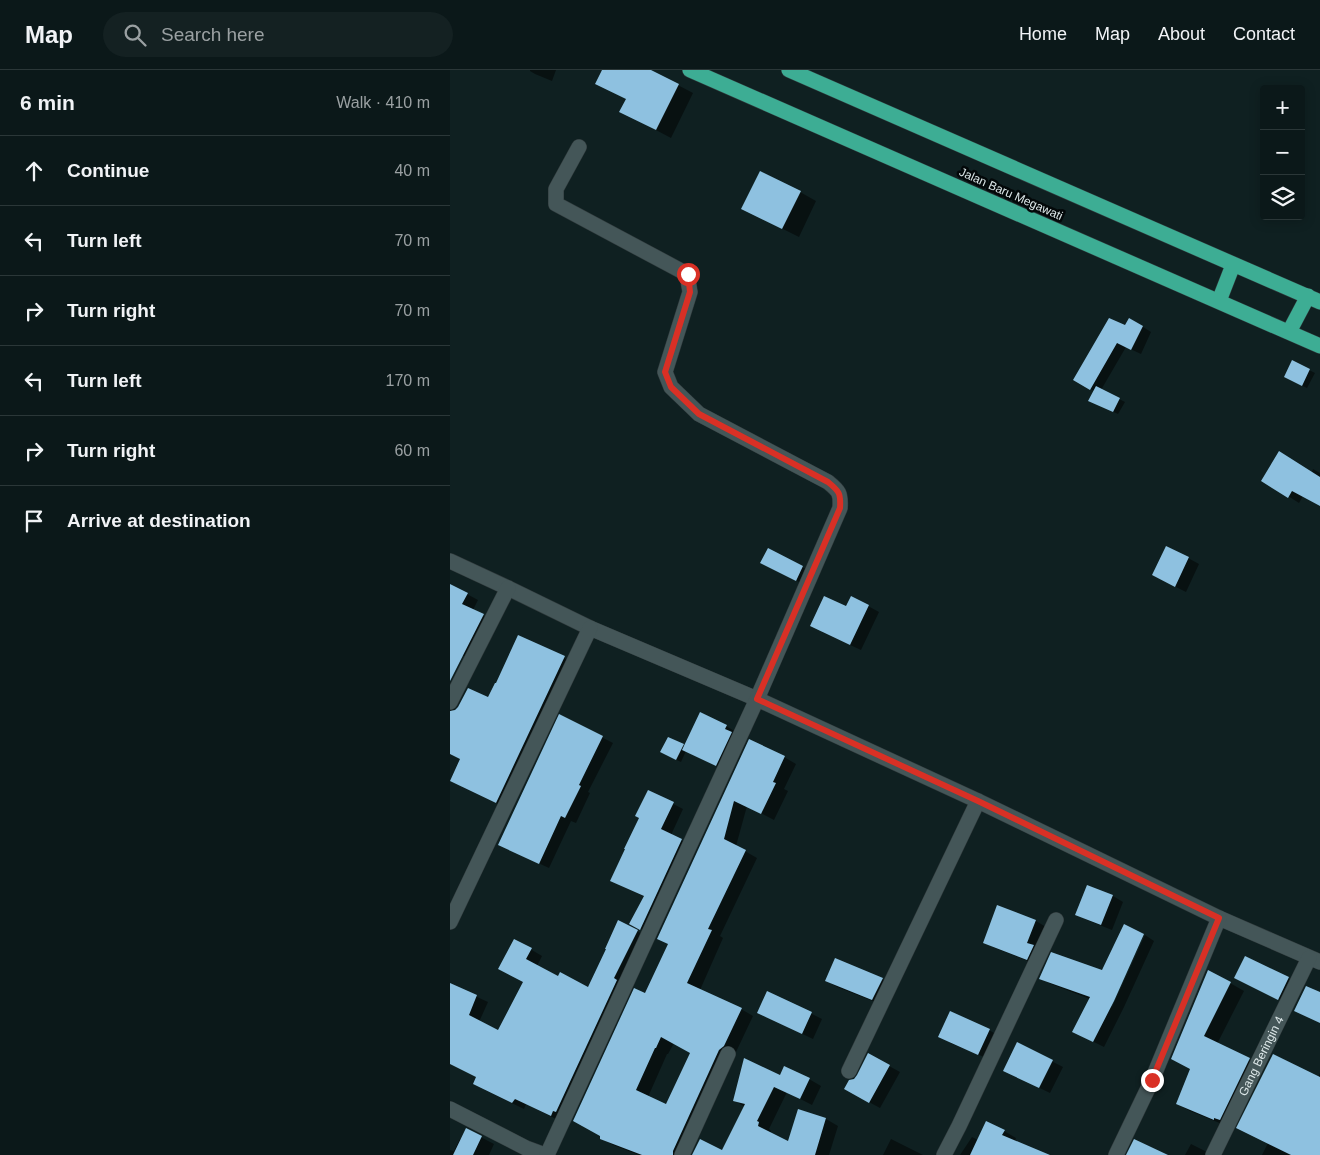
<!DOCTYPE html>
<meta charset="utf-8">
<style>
body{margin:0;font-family:Arial,sans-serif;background:#142122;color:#f1f3f6}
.controls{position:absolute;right:15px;top:15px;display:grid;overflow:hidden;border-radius:5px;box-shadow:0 2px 12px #0003}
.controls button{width:45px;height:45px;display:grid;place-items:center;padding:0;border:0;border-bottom:1px solid #2b3738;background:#0b1819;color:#f1f3f6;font:25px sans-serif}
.stop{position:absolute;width:15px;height:15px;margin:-11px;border:4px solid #d93025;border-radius:50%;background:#fff}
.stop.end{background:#d93025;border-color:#fff;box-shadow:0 1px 5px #0008}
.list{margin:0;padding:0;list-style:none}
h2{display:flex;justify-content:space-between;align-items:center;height:65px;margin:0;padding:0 20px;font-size:21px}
h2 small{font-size:16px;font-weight:400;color:#9aa0a2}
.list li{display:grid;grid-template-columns:32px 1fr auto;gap:15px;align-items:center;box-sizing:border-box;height:70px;padding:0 20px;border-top:1px solid #2b3738}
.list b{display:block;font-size:19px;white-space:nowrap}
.list em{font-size:16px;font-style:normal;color:#9aa0a2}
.icon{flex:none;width:28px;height:28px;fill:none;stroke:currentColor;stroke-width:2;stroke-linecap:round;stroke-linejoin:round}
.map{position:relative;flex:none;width:870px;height:1085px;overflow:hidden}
header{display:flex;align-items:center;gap:30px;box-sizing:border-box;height:70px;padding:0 25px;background:#0b1819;border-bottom:1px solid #2b3738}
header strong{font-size:24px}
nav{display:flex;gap:28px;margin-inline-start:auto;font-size:18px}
.search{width:350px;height:45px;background:#142122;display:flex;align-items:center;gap:12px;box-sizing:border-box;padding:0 18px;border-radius:28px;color:#9aa0a2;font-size:19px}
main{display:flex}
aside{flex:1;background:#0b1819}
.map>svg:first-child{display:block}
.shadow{fill:#0007;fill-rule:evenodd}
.building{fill:#8ec1e0;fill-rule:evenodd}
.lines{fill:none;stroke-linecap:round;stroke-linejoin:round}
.minor-casing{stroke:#303a3c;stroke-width:16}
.highway-casing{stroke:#303a3c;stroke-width:16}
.minor{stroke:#445658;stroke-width:15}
.highway{stroke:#3dad94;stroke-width:15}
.route{stroke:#d93025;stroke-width:6}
.labels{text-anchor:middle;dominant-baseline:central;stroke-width:5;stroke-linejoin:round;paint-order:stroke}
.street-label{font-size:12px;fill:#dce7e8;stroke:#030809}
</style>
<header>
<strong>Map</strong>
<div class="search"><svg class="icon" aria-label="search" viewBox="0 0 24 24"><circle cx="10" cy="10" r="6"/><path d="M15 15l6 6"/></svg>Search here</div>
<nav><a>Home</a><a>Map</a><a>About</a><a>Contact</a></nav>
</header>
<main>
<aside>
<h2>6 min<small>Walk · 410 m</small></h2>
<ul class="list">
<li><svg class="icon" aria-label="ahead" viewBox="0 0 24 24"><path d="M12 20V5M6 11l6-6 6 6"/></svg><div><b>Continue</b></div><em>40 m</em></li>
<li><svg class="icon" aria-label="left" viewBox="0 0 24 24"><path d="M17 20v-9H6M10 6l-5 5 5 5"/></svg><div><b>Turn left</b></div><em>70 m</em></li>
<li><svg class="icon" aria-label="right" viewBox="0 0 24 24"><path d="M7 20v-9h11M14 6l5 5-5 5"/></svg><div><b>Turn right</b></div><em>70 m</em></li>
<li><svg class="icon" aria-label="left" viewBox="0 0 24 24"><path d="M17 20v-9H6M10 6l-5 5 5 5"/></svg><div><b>Turn left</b></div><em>170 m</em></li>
<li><svg class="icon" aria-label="right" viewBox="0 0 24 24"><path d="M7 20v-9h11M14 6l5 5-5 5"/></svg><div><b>Turn right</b></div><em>60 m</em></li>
<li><svg class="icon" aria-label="arrive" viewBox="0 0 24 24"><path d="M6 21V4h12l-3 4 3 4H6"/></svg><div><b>Arrive at destination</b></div></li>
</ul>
</aside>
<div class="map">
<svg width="870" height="1085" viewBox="0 0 870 1085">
<rect width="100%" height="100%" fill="#0f2021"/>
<path class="shadow" d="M 80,0 L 106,0 L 102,11 L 85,4 L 80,1 Z
M 154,0 L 199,0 L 243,23 L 221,68 L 185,49 L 177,29 Z
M 350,122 L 366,131 L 349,167 L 293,139 Z
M 676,257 L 693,257 L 701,262 L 691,284 L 676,277 L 651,320 L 675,332 L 668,344 L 645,333 L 644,321 L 625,310 Z
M 843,292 L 865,303 L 857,318 L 840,310 Z
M 863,399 L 870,403 L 870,435 L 853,426 L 849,433 L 813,410 L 862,402 Z
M 319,479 L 363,503 L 357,516 L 322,498 Z
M 738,488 L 749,494 L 736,522 L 714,511 Z
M 0,515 L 28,530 L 23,540 L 44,552 L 24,591 L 0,579 Z
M 418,536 L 429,542 L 411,580 L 372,562 Z
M 114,588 L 125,594 L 57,738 L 12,717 L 12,689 L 0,683 L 0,614 L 10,620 L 1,639 L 2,642 L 65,645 Z
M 110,646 L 163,673 L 138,722 L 140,723 L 126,753 L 121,751 L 99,798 L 60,780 Z
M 276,656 L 286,662 L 276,701 L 236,681 L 231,692 L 216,685 L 218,668 L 235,677 Z
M 299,671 L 334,687 L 346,694 L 334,719 L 338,721 L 324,750 L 297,736 L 286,776 L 307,788 L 270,866 L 273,868 L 250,920 L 291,939 L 303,946 L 286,982 L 282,987 L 237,1085 L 189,1085 L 163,1075 L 151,1068 L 195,925 L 219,874 ZM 224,973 L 242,983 L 216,1035 L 198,1027 L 217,984 L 218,984 Z
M 198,721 L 233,739 L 221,765 L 242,776 L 201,864 L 181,854 L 195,827 L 172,816 Z
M 638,816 L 663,826 L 673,832 L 662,860 L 637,850 L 626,844 Z
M 586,851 L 596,857 L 588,895 L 545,878 L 534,872 Z
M 187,861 L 198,867 L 112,1052 L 76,1034 L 74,1039 L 35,1020 L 28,1007 L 0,979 L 0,923 L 3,916 L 38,932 L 29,952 L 49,962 L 74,912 L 65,870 L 92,886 L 87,896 L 108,908 L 138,919 Z
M 695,865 L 704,871 L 674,937 L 654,977 L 634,967 L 640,929 L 601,914 L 590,908 L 602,883 L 662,937 Z
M 796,887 L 849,914 L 839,934 L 796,913 Z
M 385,890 L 432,909 L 443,915 L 433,935 L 387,917 L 377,911 Z
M 780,913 L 794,921 L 767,974 L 812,997 L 777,1056 L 740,1041 L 727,1034 L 742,999 L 736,996 Z
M 318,922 L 372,949 L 363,969 L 319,948 Z
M 539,960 L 549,966 L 539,989 L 500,973 Z
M 568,974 L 613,997 L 600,1023 L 565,1006 Z
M 419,985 L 450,1002 L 430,1038 L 406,1025 L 405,1010 Z
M 870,1003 L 870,1085 L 812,1085 L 818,1073 L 868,1008 Z
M 330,1007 L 359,1009 L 371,1016 L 362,1035 L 337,1022 L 319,1059 L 321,1061 L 320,1063 L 338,1073 L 349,1041 L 376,1049 L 388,1056 L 379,1085 L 243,1085 L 272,1081 L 295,1037 L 284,1030 Z
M 17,1060 L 44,1074 L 39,1085 L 0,1085 L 0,1080 L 4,1081 L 10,1069 L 12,1070 Z
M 554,1061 L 566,1068 L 565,1071 L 597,1085 L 510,1085 L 522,1067 L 528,1070 Z
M 441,1069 L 473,1085 L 433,1085 Z
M 741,1074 L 755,1081 L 762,1085 L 735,1085 Z"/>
<path class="building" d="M 152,0 L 201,0 L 229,14 L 206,60 L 169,42 L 176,29 L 145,14 Z
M 310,101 L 351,121 L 332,159 L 291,139 Z
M 659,248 L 675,255 L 679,248 L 693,256 L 681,280 L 667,273 L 640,320 L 623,310 Z
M 842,290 L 860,299 L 852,316 L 834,307 Z
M 646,316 L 670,328 L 663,342 L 638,331 Z
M 829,381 L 870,407 L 870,436 L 842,421 L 838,428 L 811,411 Z
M 716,476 L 739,487 L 725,517 L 702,505 Z
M 318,478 L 353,496 L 346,511 L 310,493 Z
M 0,514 L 18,523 L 12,534 L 34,544 L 0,611 Z
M 374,526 L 396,536 L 401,526 L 419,535 L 400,575 L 360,556 Z
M 68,565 L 115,586 L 46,733 L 0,711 L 10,689 L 0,684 L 0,641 L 5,640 L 8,637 L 18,618 L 38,627 L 45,613 L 46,613 Z
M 250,642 L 277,655 L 275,659 L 282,662 L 266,696 L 232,680 Z
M 109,644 L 153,666 L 129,715 L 131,716 L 115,748 L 111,746 L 89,794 L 48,775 Z
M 218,667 L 234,674 L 226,690 L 210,682 Z
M 299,669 L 335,686 L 323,712 L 326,713 L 311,744 L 284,731 L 274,769 L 296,780 L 258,859 L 262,860 L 237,913 L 292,938 L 274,976 L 269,980 L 223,1081 L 223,1085 L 192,1085 L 150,1069 L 150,1066 L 123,1051 L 184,918 L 195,923 L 218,874 L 207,869 ZM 211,967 L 240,983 L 216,1034 L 186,1020 L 205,978 L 206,978 Z
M 198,720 L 224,732 L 211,759 L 232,769 L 190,860 L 179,854 L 194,826 L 160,811 L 175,779 L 174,779 L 189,748 L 185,746 Z
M 637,815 L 663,825 L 651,855 L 625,845 Z
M 547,835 L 586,850 L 577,873 L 584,875 L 577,890 L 533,873 Z
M 168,850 L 188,860 L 164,908 L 167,910 L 106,1042 L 103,1041 L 101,1046 L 65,1029 L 62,1033 L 23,1014 L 26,1007 L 0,994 L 0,913 L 27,925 L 19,945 L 48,960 L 73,912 L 48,899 L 64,869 L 82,878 L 76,889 L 108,906 L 110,902 L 138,917 L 156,879 L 155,879 Z
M 674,854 L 694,864 L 664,931 L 643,972 L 622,962 L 640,927 L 589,909 L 601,882 L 652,900 Z
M 795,886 L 839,907 L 828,930 L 784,908 Z
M 385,888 L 433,908 L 422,930 L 375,911 Z
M 758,900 L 781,912 L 754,966 L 800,988 L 770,1050 L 764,1048 L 764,1050 L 726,1034 L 740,999 L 721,989 Z
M 856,916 L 870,922 L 870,953 L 844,941 Z
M 317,921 L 362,942 L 352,964 L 307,943 Z
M 500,941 L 540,959 L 528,985 L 488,967 Z
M 567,972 L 603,990 L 589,1018 L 553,1001 Z
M 418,983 L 440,995 L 419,1033 L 394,1019 L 399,1010 L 404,1009 L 407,1005 Z
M 823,984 L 870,1007 L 870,1085 L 841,1085 L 786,1058 Z
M 294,988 L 330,1005 L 334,996 L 360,1008 L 350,1029 L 324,1017 L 307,1051 L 309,1052 L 308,1056 L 338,1071 L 348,1039 L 376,1048 L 365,1085 L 242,1085 L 250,1069 L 272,1080 L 295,1034 L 283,1031 Z
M 536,1051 L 555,1060 L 552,1065 L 600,1085 L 520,1085 Z
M 16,1058 L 32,1066 L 23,1085 L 3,1085 Z
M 684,1069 L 718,1085 L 676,1085 Z"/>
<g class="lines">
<g class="minor-casing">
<g id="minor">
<path d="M 0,491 L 58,518 L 140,558 L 307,629 L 528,731 L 769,848 L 870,892"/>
<path d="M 0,632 L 58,518"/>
<path d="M 0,852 L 140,558"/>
<path d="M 399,1001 L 528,731"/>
<path d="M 0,1039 L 76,1078 L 95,1085"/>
<path d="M 97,1085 L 307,629 L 390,438 C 391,423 389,421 378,412 L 249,344 L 221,317 L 215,302 L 240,222 L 237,204 L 106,134 L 106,119 L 129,77"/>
<path d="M 232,1085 L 278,984"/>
<path d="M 494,1085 L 509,1056 L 606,850"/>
<path d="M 666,1085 L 702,1010 L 769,848"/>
<path id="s1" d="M 763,1085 L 859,888"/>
</g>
</g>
<g class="highway-casing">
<path id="highway" d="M 240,0 L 870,276
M 339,0 L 870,232
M 769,231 L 783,195
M 839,262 L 858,226"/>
</g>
<use href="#minor" class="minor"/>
<use href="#highway" class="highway"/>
</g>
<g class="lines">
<path class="route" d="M 238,204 L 240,222 L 215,302 L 221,317 L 249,344 L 378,412 C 389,421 391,423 390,438 L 307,629 L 528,731 L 769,848 L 702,1010"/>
</g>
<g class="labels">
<g class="street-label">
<text transform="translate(561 124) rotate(24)">Jalan Baru Megawati</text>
<text stroke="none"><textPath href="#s1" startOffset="110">Gang Beringin 4</textPath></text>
</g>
</g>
</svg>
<div class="controls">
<button>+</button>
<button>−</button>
<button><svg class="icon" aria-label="layers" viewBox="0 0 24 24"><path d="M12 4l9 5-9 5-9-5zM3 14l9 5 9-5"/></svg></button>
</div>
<div class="stop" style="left:238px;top:204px"></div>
<div class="stop end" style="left:702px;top:1010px"></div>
</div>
</main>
